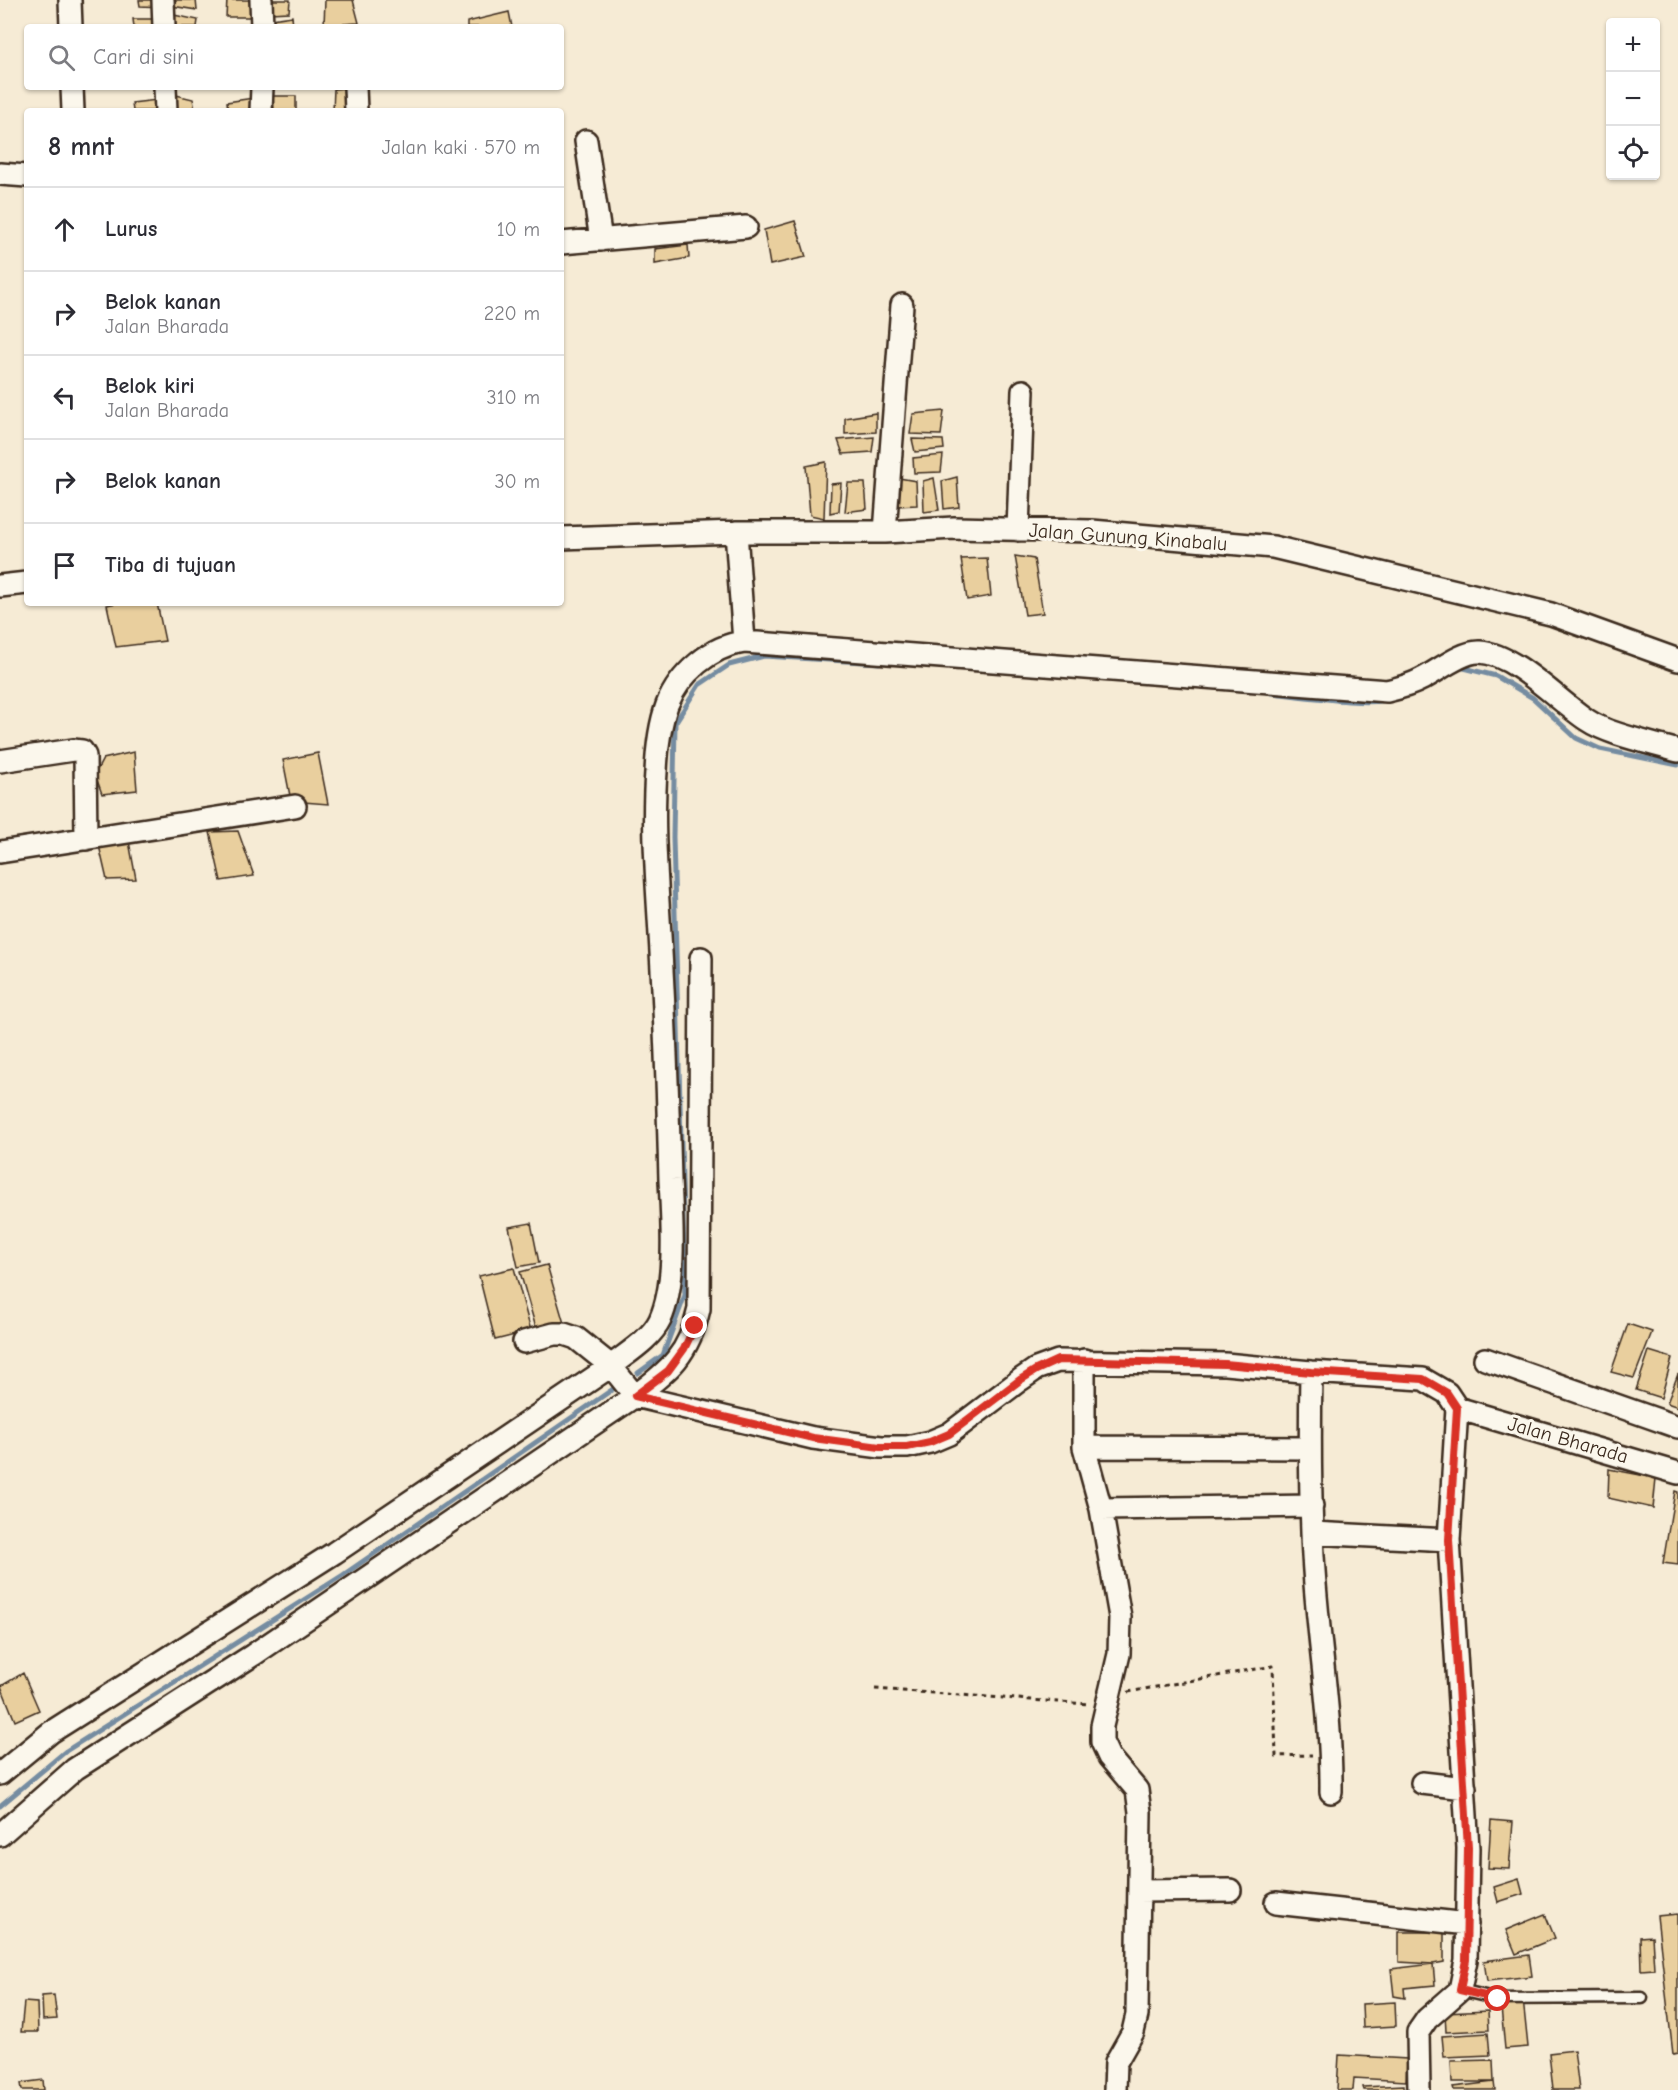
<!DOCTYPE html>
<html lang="id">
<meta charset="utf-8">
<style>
body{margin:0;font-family:"Comic Neue",sans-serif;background:#f2f2f3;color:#2b2b33}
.controls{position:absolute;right:18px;top:18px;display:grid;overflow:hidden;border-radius:6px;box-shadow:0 2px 4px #0004}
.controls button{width:54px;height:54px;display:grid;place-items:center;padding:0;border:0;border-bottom:2px solid #e1e1e2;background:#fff;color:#2b2b33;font:30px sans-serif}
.stop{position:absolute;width:18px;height:18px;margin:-14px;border:4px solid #d93025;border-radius:50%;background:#fff}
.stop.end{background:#d93025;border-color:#fff;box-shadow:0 2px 6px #0008}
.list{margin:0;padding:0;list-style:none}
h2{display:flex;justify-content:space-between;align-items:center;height:78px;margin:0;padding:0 24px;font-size:26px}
h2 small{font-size:20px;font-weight:400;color:#7c7c81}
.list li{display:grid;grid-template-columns:39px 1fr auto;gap:18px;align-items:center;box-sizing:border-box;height:84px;padding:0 24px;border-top:2px solid #e1e1e2}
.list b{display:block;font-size:22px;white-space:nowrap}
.list p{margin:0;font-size:20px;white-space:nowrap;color:#7c7c81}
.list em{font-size:20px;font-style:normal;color:#7c7c81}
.icon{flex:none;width:33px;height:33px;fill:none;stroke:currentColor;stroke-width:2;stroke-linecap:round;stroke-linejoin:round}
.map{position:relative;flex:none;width:1678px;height:2090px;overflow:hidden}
.search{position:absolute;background:#fff;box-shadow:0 2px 4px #0004;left:24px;top:24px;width:540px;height:66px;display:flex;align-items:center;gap:15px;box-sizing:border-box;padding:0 21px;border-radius:6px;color:#7c7c81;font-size:22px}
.panel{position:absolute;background:#fff;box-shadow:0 2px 4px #0004;left:24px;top:108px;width:540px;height:498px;border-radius:6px}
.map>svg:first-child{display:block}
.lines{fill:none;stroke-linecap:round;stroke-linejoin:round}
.stream{stroke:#758ca1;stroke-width:5}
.building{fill:#e9cf9e;stroke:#3b2a1e;stroke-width:1.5}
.lane-casing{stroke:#3b2a1e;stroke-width:15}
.street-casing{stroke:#3b2a1e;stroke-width:26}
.path{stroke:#3b2a1e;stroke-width:3;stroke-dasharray:4.5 4.5;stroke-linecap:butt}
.lane{stroke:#fbf7ec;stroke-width:10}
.street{stroke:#fbf7ec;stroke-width:21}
.route{stroke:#d93025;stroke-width:8}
.labels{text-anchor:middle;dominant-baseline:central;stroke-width:6;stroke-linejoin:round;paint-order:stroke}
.street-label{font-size:20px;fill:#3b2a1e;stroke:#fbf7ec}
</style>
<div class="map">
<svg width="1678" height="2090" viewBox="0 0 1678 2090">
<rect width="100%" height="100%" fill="#f6ebd5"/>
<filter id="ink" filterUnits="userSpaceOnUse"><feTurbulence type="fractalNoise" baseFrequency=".0167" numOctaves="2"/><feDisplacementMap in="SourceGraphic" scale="12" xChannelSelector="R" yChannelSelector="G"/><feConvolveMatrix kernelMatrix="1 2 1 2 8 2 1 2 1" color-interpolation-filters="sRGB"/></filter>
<g filter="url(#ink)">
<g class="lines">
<path class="stream" d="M 1455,670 L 1460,667 L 1496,676 L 1533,698 L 1576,738 L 1600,749 L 1678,765
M 1271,693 C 1293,695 1377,708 1392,698
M 638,1373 L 663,1355 L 685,1295 L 673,837 L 675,723 L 699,685 L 729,665 L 764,656 L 879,663
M 0,1806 L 66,1751 L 343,1575 L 616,1387"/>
</g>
<path class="building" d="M 139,0 L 163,0 L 162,7 L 140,6 Z
M 172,0 L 196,0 L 197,10 L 172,6 Z
M 227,0 L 255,0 L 256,17 L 226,17 Z
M 271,0 L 290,0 L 289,12 L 270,13 Z
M 325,0 L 353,0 L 359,23 L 324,25 Z
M 509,12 L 512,27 L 467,27 L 467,22 Z
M 174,15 L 198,20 L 197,27 L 173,27 Z
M 292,16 L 293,27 L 272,27 L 272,19 Z
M 133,19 L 160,19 L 159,27 L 134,27 Z
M 359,87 L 359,111 L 333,111 L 334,89 Z
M 172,94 L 193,99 L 195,111 L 172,111 Z
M 273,96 L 296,96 L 296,111 L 274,111 Z
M 260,97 L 260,111 L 228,111 L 227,102 Z
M 157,100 L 157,111 L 133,111 L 132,103 Z
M 795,221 L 806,257 L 770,265 L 764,230 Z
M 688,245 L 689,258 L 655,264 L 655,249 Z
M 944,411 L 941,435 L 910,434 L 913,414 Z
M 876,413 L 876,432 L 845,434 L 845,418 Z
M 874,437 L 872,452 L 843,454 L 838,440 Z
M 912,439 L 943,440 L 944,449 L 915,452 Z
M 943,455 L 941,472 L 914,473 L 913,458 Z
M 826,462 L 824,518 L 810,515 L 806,466 Z
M 957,477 L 959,507 L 944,509 L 942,481 Z
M 899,478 L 916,481 L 917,505 L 897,506 Z
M 934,478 L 939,510 L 924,512 L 923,481 Z
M 841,483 L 839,511 L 830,513 L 831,484 Z
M 848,483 L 865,483 L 867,509 L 845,512 Z
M 1015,556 L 1034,559 L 1043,613 L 1025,615 Z
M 987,558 L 991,596 L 967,600 L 961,559 Z
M 116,603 L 157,603 L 165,641 L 116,647 L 107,605 Z
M 134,752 L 137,790 L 102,794 L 95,774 L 103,759 Z
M 318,753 L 328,804 L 291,801 L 283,760 Z
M 238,831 L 254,876 L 221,881 L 210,832 Z
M 128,836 L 136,879 L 107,880 L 98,841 Z
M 531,1223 L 539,1263 L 518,1267 L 509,1227 Z
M 547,1265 L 565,1327 L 538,1335 L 520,1272 Z
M 514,1268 L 531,1331 L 495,1340 L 479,1276 Z
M 1628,1324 L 1652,1332 L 1634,1378 L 1611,1372 Z
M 1649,1351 L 1672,1358 L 1661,1398 L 1636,1390 Z
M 1678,1374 L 1678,1407 L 1667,1403 Z
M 1609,1469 L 1656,1478 L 1653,1508 L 1608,1498 Z
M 1675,1491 L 1678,1492 L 1678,1565 L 1663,1563 Z
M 23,1673 L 39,1710 L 15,1721 L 1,1686 Z
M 1491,1820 L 1513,1822 L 1509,1869 L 1488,1868 Z
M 1519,1879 L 1523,1894 L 1498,1902 L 1494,1887 Z
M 1545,1914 L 1555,1938 L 1516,1954 L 1506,1930 Z
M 1678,1914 L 1678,2053 L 1673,2054 L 1657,1916 Z
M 1399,1932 L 1444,1932 L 1444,1962 L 1433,1964 L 1399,1962 Z
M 1652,1936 L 1654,1969 L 1641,1970 L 1640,1937 Z
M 1529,1955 L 1532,1976 L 1487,1981 L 1484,1961 Z
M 1433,1964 L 1435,1985 L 1404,1988 L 1405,1998 L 1394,1996 L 1391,1969 Z
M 54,1995 L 57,2019 L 43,2020 L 42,1996 Z
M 1523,1999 L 1528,2047 L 1505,2049 L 1501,2007 Z
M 24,2002 L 37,2003 L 38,2032 L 21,2032 Z
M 1395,2002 L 1396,2026 L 1363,2028 L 1362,2004 Z
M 1488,2011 L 1489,2030 L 1446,2032 L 1445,2013 Z
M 1488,2033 L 1490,2055 L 1444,2057 L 1442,2036 Z
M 1574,2050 L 1579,2090 L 1553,2090 L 1549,2053 Z
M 1339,2055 L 1407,2059 L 1406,2081 L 1354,2078 L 1353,2090 L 1337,2090 Z
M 1493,2060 L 1494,2082 L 1452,2082 L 1451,2061 Z
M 43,2080 L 44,2090 L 22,2090 L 21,2083 Z
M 1494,2082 L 1495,2090 L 1454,2090 L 1453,2087 Z
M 1404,2085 L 1404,2090 L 1364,2090 L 1363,2087 Z"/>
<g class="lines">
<g class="lane-casing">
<path id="lane" d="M 1460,1990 L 1498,1999 L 1642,1998"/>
</g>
<g class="street-casing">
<path id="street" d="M 70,0 L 71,27
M 163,0 L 164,27
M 261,0 L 262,27
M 72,87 L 73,111
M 165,87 L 166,111
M 355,87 L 356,111
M 261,111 L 262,87
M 586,141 L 601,240
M 0,174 L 27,176
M 561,243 L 746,227
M 1018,530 L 1023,391
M 736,532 L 744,642
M 885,532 L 902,305
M 561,538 L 736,532 L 885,532 L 954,528 L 1092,531 L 1273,547 L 1551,614 L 1678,660
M 0,586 L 27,583
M 0,761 L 73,750 L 82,751 L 85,756 L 86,839
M 0,852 L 295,806
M 524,1342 L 554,1334 L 564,1334 L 576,1338 L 611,1366 L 635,1396 L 813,1438 L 881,1447 L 907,1447 L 930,1442 L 949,1434 L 1020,1380 L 1036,1369 L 1058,1361 L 1225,1364 L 1311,1372 L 1423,1379 L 1447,1393 L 1457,1408 L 1449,1540 L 1468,1848 L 1466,1960 L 1460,1990 L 1427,2019 L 1418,2032 L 1419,2090
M 1485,1359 L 1678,1427
M 1084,1360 L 1084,1447 L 1101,1509 L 1120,1617 L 1119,1654 L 1102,1726 L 1102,1742 L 1109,1757 L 1137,1790 L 1140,1812 L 1137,2015 L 1133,2032 L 1116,2062 L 1115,2090
M 1311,1372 C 1310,1426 1310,1479 1312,1532 C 1314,1619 1332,1705 1331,1792
M 1457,1408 L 1678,1473
M 1084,1447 L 1309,1448
M 1101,1509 L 1312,1506
M 1312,1533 L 1449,1540
M 0,1774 L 51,1732 L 334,1553 L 611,1366 C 627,1353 651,1339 660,1320 C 677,1282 672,1221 670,1180 C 668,1098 665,1017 660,935 C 657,881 652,826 656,772 C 657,749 659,727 667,705 C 679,674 711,646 744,642 L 1387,691 C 1400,688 1411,685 1422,679 C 1438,671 1462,651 1480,652 C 1515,654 1558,701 1587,720 C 1609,735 1652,743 1678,751
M 1422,1783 L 1465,1788
M 0,1835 L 75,1769 L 253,1655 L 635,1396 C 670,1370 689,1354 699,1309 L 701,958
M 1139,1891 L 1230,1890
M 1276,1903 L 1467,1924"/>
</g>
<path class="path" d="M 875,1689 L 1088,1704
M 1128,1692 L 1273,1666 L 1276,1756 L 1312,1755"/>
<use href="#lane" class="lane"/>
<use href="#street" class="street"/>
</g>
</g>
<g class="lines" filter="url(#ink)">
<path class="route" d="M 695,1326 L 684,1349 L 668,1371 L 635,1396 L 813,1438 L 880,1447 L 907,1447 L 930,1442 L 949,1434 L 1020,1380 L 1036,1370 L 1058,1360 L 1225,1364 L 1311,1372 L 1423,1379 L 1447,1393 L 1457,1408 L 1449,1540 L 1468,1848 L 1466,1960 L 1460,1990 L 1498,1999"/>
</g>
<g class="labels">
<g class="street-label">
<text transform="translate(1128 537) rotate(4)">Jalan Gunung Kinabalu</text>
<text transform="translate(1568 1440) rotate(16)">Jalan Bharada</text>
</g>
</g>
</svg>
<div class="controls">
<button>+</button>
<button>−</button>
<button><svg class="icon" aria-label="locate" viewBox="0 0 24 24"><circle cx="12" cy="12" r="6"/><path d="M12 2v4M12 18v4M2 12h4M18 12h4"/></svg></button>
</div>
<div class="stop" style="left:1498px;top:1999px"></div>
<div class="stop end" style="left:695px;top:1326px"></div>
<div class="search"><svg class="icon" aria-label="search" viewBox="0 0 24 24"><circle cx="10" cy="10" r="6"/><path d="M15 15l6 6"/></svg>Cari di sini</div>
<section class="panel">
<h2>8 mnt<small>Jalan kaki · 570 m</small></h2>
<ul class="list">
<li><svg class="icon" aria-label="ahead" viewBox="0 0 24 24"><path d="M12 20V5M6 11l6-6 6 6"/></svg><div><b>Lurus</b></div><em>10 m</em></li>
<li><svg class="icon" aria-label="right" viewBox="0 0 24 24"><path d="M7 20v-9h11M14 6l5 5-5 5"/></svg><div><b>Belok kanan</b><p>Jalan Bharada</p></div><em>220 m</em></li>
<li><svg class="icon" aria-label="left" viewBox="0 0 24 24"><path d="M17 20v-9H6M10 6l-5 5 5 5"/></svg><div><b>Belok kiri</b><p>Jalan Bharada</p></div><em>310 m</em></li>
<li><svg class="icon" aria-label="right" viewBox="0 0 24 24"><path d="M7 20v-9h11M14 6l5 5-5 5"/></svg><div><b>Belok kanan</b></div><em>30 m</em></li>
<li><svg class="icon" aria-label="arrive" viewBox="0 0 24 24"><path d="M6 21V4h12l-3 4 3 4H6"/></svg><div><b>Tiba di tujuan</b></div></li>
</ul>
</section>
</div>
